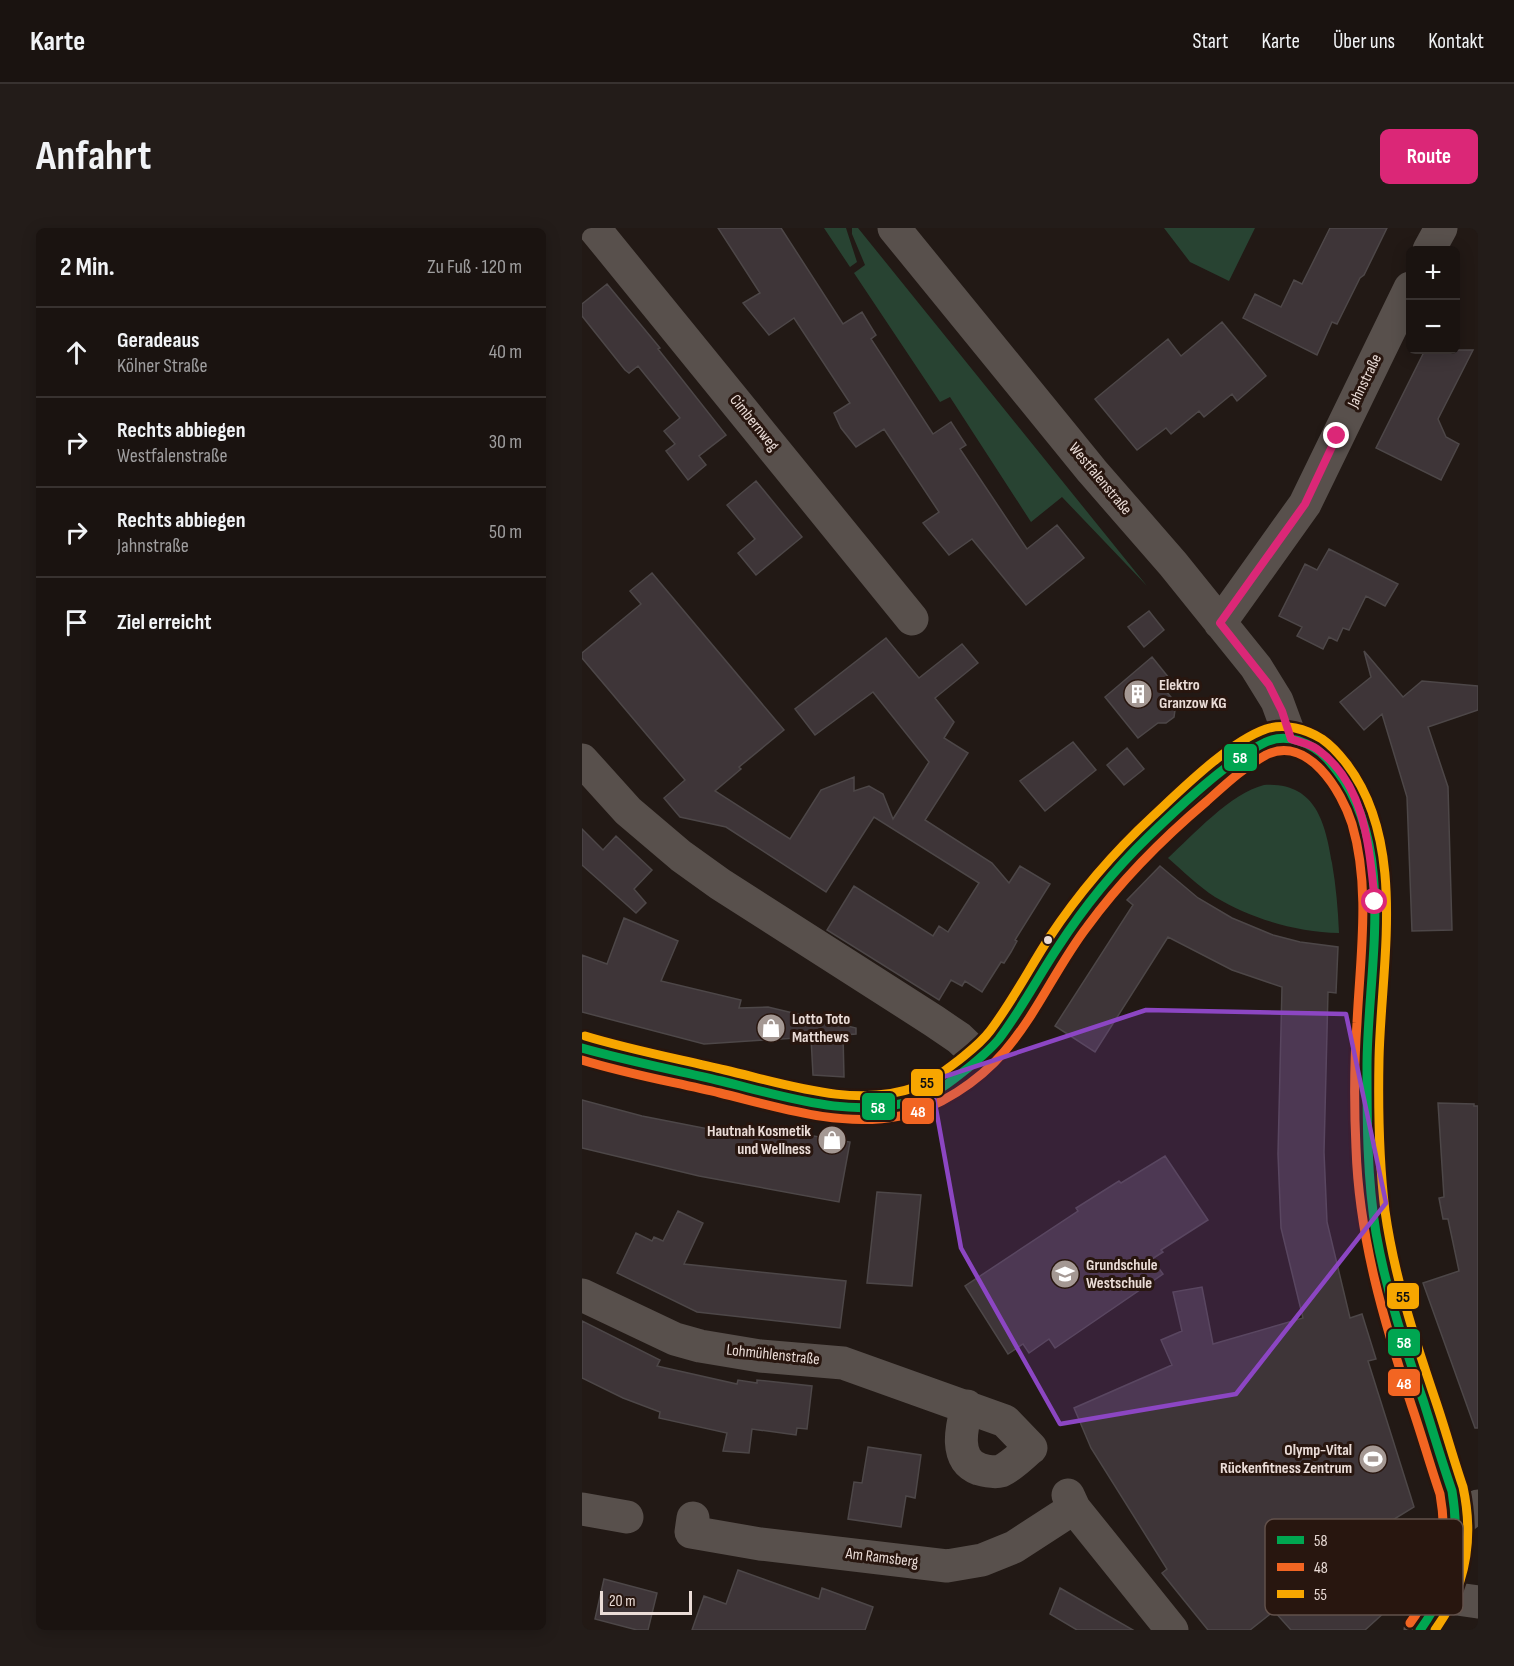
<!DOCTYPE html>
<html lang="de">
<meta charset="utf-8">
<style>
body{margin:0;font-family:"Sofia Sans Condensed",sans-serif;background:#231c19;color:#f1f3f6}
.controls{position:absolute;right:18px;top:18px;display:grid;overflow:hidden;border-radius:9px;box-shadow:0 3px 15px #0003}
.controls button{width:54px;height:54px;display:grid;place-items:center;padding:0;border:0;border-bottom:2px solid #383230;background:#1a1310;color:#f1f3f6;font:30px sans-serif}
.scale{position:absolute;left:18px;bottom:15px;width:92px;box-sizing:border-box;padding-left:6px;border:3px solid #eadcd7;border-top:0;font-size:16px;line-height:21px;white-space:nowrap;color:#eadcd7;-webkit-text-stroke:4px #28160f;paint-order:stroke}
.stop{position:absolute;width:18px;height:18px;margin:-14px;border:4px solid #db2777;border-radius:50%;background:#fff}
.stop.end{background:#db2777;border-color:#fff;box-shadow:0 2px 6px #0008}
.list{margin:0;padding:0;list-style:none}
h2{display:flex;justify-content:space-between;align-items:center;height:78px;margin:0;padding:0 24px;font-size:26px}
h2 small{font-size:20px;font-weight:400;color:#9f9e9f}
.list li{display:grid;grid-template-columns:39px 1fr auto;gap:18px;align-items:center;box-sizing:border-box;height:90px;padding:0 24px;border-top:2px solid #383230}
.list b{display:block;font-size:22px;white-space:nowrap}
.list p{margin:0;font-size:20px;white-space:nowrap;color:#9f9e9f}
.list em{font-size:20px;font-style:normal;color:#9f9e9f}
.icon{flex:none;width:33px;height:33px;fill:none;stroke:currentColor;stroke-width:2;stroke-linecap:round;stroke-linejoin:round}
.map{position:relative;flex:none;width:896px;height:1402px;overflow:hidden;border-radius:9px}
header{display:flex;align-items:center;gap:36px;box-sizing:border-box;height:84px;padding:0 30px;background:#1a1310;border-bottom:2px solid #383230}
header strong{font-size:28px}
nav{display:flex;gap:33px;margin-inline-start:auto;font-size:21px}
.intro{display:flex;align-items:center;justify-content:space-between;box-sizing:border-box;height:144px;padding:0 36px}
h1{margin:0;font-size:42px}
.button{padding:15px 27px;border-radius:9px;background:#db2777;color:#fff;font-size:21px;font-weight:700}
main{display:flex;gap:36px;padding:0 36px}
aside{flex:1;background:#1a1310;border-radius:9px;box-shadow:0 3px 15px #0003}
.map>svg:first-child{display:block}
.green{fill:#284332}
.building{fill:#3e3538;stroke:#4d4748;stroke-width:1.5}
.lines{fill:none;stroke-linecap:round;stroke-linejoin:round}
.street{stroke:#58504c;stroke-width:33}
.secondary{stroke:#584f4b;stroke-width:33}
.bus-1-casing{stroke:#28160f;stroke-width:14}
.bus-2-casing{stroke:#28160f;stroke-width:14}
.bus-3-casing{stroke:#28160f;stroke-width:14}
.bus-1{stroke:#00a651;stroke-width:9}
.bus-2{stroke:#f26522;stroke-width:9}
.bus-3{stroke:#f7a600;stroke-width:9}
.route{stroke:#db2777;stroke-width:8}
.marked{fill:#8c46c3;fill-opacity:0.2;stroke:#8c46c3;stroke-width:4.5;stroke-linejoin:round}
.bus-dot{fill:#eadcd7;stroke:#28160f;stroke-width:2}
.labels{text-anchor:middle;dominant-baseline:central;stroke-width:6;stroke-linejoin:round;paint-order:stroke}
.street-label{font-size:16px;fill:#eadcd7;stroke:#28160f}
.poi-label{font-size:16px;font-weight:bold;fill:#eadcd7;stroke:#28160f;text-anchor:start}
.key{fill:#28160f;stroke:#62514b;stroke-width:1.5}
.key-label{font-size:16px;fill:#eadcd7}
.line-badge{stroke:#28160f;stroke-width:2}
.badge-label{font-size:16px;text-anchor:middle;font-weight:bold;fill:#fff}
.pale-badge-label{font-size:16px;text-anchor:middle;font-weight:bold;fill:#111}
</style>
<header>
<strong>Karte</strong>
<nav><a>Start</a><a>Karte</a><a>Über uns</a><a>Kontakt</a></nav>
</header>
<div class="intro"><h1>Anfahrt</h1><a class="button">Route</a></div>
<main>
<aside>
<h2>2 Min.<small>Zu Fuß · 120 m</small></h2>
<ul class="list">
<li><svg class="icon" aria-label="ahead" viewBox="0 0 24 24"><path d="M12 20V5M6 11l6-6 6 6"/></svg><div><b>Geradeaus</b><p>Kölner Straße</p></div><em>40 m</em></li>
<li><svg class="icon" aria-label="right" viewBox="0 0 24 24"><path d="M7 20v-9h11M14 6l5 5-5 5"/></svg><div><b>Rechts abbiegen</b><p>Westfalenstraße</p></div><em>30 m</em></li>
<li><svg class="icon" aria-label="right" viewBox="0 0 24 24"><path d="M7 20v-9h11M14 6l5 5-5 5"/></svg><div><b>Rechts abbiegen</b><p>Jahnstraße</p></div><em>50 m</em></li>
<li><svg class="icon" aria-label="arrive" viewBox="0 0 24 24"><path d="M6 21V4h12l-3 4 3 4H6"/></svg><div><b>Ziel erreicht</b></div></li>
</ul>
</aside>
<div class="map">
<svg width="896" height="1402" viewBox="0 0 896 1402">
<rect width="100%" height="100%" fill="#221915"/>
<path class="green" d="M 242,0 L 264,0 L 275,34 L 268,39 Z
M 270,0 L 276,0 L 565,358 L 480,269 L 449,294 L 368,169 L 358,174 L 272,45 L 283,37 L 270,6 Z
M 582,0 L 673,0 L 647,53 L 608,34 Z
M 682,557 C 733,554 743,593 750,635 C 754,658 756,681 757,705 C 714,704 670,691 633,669 C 616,658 601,643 586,630 C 611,607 649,565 682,557 Z"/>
<path class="building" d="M 136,0 L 199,0 L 261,96 L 280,84 L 294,107 L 289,111 L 351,206 L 369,194 L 384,217 L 378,221 L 445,321 L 475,297 L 502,330 L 444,377 L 390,311 L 367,327 L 341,295 L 357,284 L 302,201 L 274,219 L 259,200 L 252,185 L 268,175 L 212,90 L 187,107 L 161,75 L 178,65 Z
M 748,0 L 805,0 L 782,47 L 778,50 L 755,96 L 750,94 L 735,127 L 661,90 L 673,66 L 699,79 L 712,52 L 720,56 Z
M 25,56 L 78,120 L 76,121 L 144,207 L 117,228 L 124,237 L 106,252 L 84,223 L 93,216 L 82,203 L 98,190 L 56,138 L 47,145 L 43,142 L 0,88 L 0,76 Z
M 640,94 L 684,148 L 655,173 L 650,166 L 622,189 L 617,183 L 589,206 L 584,200 L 555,222 L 513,171 L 586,111 L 599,128 Z
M 843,122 L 891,122 L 856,191 L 864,209 L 877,216 L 859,252 L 794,220 Z
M 174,253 L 220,309 L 174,347 L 156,325 L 173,311 L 145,277 Z
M 747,321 L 816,356 L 803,378 L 784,368 L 767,402 L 761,400 L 755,413 L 747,409 L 741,421 L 715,408 L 720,399 L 697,388 L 723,336 L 735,342 Z
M 70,345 L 202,502 L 157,539 L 159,541 L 133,563 L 208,611 L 239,562 L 272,549 L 272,563 L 287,558 L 301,566 L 311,591 L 347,534 L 291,464 L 233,507 L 213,481 L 304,410 L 337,450 L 380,416 L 396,435 L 353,470 L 372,494 L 362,510 L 386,525 L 343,592 L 410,635 L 427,655 L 438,638 L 468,656 L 433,712 L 435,713 L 429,724 L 422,735 L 419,734 L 400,764 L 383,753 L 380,758 L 369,752 L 357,772 L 245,702 L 272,658 L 351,708 L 357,698 L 366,704 L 397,655 L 292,589 L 244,664 L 144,599 L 98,589 L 82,570 L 103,552 L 0,430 L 0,425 L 59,376 L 48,363 Z
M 567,383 L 582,402 L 562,419 L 546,399 Z
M 782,423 L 821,469 L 840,453 L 896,458 L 896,482 L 846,499 L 866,559 L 870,702 L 830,703 L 825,569 L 800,486 L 782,502 L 758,474 L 789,449 Z
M 570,429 L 591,455 L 583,462 L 594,475 L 592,489 L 584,495 L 576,495 L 556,510 L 523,469 Z
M 491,514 L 514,542 L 463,583 L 438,553 Z
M 545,520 L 562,541 L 542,557 L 525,537 Z
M 0,601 L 21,622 L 34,608 L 70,642 L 52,661 L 64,675 L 54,685 L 0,637 Z
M 578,638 L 616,670 L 650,690 L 691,707 L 718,714 L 756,719 L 754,765 L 746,764 L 742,924 L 745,994 L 768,1090 L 780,1086 L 794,1131 L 786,1133 L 832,1279 L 809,1293 L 837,1325 L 833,1328 L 835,1331 L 829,1336 L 836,1344 L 798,1377 L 804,1383 L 783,1402 L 709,1402 L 692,1383 L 668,1402 L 626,1402 L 580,1345 L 585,1341 L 509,1220 L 492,1180 L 590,1137 L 579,1112 L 600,1103 L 591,1064 L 620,1059 L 631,1116 L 721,1090 L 699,1000 L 696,926 L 700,759 L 650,742 L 586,709 L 513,824 L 473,798 L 551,677 L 545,672 Z
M 42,690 L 96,713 L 79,753 L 159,772 L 157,780 L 186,779 L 274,800 L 274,806 L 261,807 L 262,849 L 231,847 L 229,809 L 122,816 L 0,784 L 0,727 L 25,736 Z
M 0,872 L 60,888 L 142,904 L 141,907 L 195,908 L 196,902 L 268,914 L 257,974 L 117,948 L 0,920 Z
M 856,875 L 892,876 L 892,878 L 896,878 L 896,1200 L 893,1200 L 841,1055 L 877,1043 L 866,991 L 861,991 L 857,970 L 862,969 Z
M 583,928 L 626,992 L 579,1022 L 581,1024 L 570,1031 L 581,1046 L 473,1120 L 467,1111 L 447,1125 L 441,1116 L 426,1126 L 383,1058 L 496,983 L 494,980 L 537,953 L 539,955 Z
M 295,964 L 339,967 L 330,1058 L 285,1055 Z
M 96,983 L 121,995 L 102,1036 L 264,1053 L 258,1100 L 115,1084 L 35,1045 L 54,1005 L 70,1013 L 72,1009 L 81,1013 Z
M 0,1093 L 78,1132 L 75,1138 L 155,1156 L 156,1152 L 175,1155 L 175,1152 L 230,1158 L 225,1201 L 215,1200 L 214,1207 L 170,1201 L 167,1225 L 141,1223 L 145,1205 L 77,1190 L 78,1184 L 41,1170 L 0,1150 Z
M 286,1219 L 339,1227 L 333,1270 L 324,1268 L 319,1299 L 266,1291 L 272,1254 L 280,1255 Z
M 156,1342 L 237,1371 L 240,1360 L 291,1379 L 283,1402 L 110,1402 L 122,1368 L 144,1376 Z
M 22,1351 L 75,1365 L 66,1402 L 55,1402 L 13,1391 Z
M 478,1360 L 509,1378 L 551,1402 L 495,1402 L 468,1386 Z"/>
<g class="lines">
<path class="street" d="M 12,0 L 330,391
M 312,0 L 510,243 L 591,336 L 674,439 L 695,473 L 709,511
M 847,22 L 859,0
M 638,395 L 723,276 L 828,60
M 0,532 L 46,583 L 99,628 L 138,656 L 352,793 L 377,810 L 398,830
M 0,1067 L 93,1111 L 118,1118 L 178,1128 L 261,1135 L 423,1193 L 449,1220 C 440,1227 430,1238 419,1243 C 412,1245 404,1243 397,1241 C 371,1231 380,1198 385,1178
M 486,1267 L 492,1280 L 590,1402
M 0,1281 L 45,1289
M 111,1290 L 109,1304 L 178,1316 L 365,1338 L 400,1332 L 432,1319 L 492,1280
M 875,1294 L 896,1278
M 861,1369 L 896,1374"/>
<path class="secondary" d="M 0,820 C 46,834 92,842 139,853 C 198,867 278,892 337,871 C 355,864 372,852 387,839 C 397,831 409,822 417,811 C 442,777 461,739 485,705 C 518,659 549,623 591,586 C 615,566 664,519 692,511 C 711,507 732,518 745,530 C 815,596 787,743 785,830 C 785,880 784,931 791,981 C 798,1045 819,1106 839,1167 C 850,1199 859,1232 870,1263 C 881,1316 872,1360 838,1402"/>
<g class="bus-1-casing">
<path id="bus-1" d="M 0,820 C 46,833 93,842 139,853 C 201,868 273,893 337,871 C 355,865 371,852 386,840 C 397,831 408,822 417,811 C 439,782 456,749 476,719 C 502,679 532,642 566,609 C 597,579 646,532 684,514 C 700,507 717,511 732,520 C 742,526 748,534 755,543 C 816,621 785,746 785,838 C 785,894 785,950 794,1005 C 804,1063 823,1119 842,1175 C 851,1204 860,1234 870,1263 C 879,1318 871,1356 838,1402"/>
</g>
<g class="bus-2-casing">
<path id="bus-2" d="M 0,832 C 45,846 92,854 138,865 C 195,879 258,900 318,888 C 356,881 397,853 422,824 C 455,786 475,738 505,699 C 540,651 580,611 625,573 C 643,557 662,539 684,527 C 726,506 760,564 770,596 C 789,660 778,730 775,795 C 772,837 772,878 774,920 C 777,1010 802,1094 830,1179 C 840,1208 848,1237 858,1266 C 867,1318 859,1352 828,1395"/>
</g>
<g class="bus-3-casing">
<path id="bus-3" d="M 3,808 C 49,822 97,831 143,842 C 203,856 274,881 334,859 C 350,853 364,842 377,832 C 388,823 399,815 408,803 C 430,774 447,741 467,710 C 496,666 531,625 571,588 C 600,561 647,514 684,501 C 703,495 724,501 740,511 C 750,518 757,526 764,535 C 826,615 799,737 797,831 C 796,881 797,933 803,983 C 812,1047 832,1109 853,1171 C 863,1200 871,1230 881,1259 C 892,1310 884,1359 853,1402"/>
</g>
<use href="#bus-1" class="bus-1"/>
<use href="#bus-2" class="bus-2"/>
<use href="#bus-3" class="bus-3"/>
</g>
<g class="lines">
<path class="route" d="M 755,208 L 723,276 L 638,395 L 687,457 L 700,483 L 709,511 C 717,514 728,516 735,521 C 784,556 787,620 793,674"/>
</g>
<path class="marked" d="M 564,782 L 764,786 L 804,975 L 654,1166 L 478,1196 L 379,1020 L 349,853 Z"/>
<defs>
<g id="building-disc" transform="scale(1.5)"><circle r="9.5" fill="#a49893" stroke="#28160f"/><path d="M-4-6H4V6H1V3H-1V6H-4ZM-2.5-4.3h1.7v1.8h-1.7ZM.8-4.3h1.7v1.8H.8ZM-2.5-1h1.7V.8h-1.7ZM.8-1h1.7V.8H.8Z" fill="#fff"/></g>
<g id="shop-disc" transform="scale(1.5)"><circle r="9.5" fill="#a49893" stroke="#28160f"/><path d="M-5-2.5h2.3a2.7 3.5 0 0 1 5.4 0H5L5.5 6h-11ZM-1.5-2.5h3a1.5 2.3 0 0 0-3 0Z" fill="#fff"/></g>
<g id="school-disc" transform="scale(1.5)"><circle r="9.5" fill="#a49893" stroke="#28160f"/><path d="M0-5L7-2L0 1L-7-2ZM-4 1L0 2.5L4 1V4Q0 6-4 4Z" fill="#fff"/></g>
<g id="stadium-disc" transform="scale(1.5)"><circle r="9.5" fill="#a49893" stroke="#28160f"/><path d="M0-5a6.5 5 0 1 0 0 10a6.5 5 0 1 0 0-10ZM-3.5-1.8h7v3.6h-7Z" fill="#fff"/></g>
</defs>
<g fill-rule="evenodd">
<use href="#building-disc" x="556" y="466"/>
<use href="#shop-disc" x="189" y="800"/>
<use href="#shop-disc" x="250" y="912"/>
<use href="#school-disc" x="483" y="1046"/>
<use href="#stadium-disc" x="791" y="1231"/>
</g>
<circle class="bus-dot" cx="466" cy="712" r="5"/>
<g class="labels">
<g class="street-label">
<text transform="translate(783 153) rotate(-64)">Jahnstraße</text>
<text transform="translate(172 195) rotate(51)">Cimbernweg</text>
<text transform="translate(518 251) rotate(50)">Westfalenstraße</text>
<text transform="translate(191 1127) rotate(6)">Lohmühlenstraße</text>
<text transform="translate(300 1330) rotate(7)">Am Ramsberg</text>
</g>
<g class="poi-label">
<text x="577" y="457">Elektro<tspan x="577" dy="18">Granzow KG</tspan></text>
<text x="210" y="791">Lotto Toto<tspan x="210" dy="18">Matthews</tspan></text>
<text x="229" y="903" text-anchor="end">Hautnah Kosmetik<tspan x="229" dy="18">und Wellness</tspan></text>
<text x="504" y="1037">Grundschule<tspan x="504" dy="18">Westschule</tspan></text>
<text x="770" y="1222" text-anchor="end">Olymp-Vital<tspan x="770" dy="18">Rückenfitness Zentrum</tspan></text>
</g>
</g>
<rect x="683" y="1291" width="198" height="96" rx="9" class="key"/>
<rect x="695" y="1308" width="27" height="8" fill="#00a651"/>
<rect x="695" y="1335" width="27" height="8" fill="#f26522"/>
<rect x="695" y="1362" width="27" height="8" fill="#f7a600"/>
<g class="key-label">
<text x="732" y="1318">58</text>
<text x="732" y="1345">48</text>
<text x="732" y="1372">55</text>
</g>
<g class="line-badge">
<rect x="641" y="515" width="35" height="29" rx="6" fill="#00a651"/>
<rect x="328" y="840" width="34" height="29" rx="6" fill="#f7a600"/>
<rect x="279" y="864" width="35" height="29" rx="6" fill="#00a651"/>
<rect x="319" y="869" width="34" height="28" rx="6" fill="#f26522"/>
<rect x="804" y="1054" width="34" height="28" rx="6" fill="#f7a600"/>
<rect x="805" y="1100" width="34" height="29" rx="6" fill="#00a651"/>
<rect x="805" y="1140" width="34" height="29" rx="6" fill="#f26522"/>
</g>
<g class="badge-label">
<text x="658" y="535">58</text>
<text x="296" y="885">58</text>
<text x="336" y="889">48</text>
<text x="822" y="1120">58</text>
<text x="822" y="1161">48</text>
</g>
<g class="pale-badge-label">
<text x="345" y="860">55</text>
<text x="821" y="1074">55</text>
</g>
</svg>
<div class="controls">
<button>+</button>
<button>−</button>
</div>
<div class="scale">20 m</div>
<div class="stop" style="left:793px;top:674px"></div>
<div class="stop end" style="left:755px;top:208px"></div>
</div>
</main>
